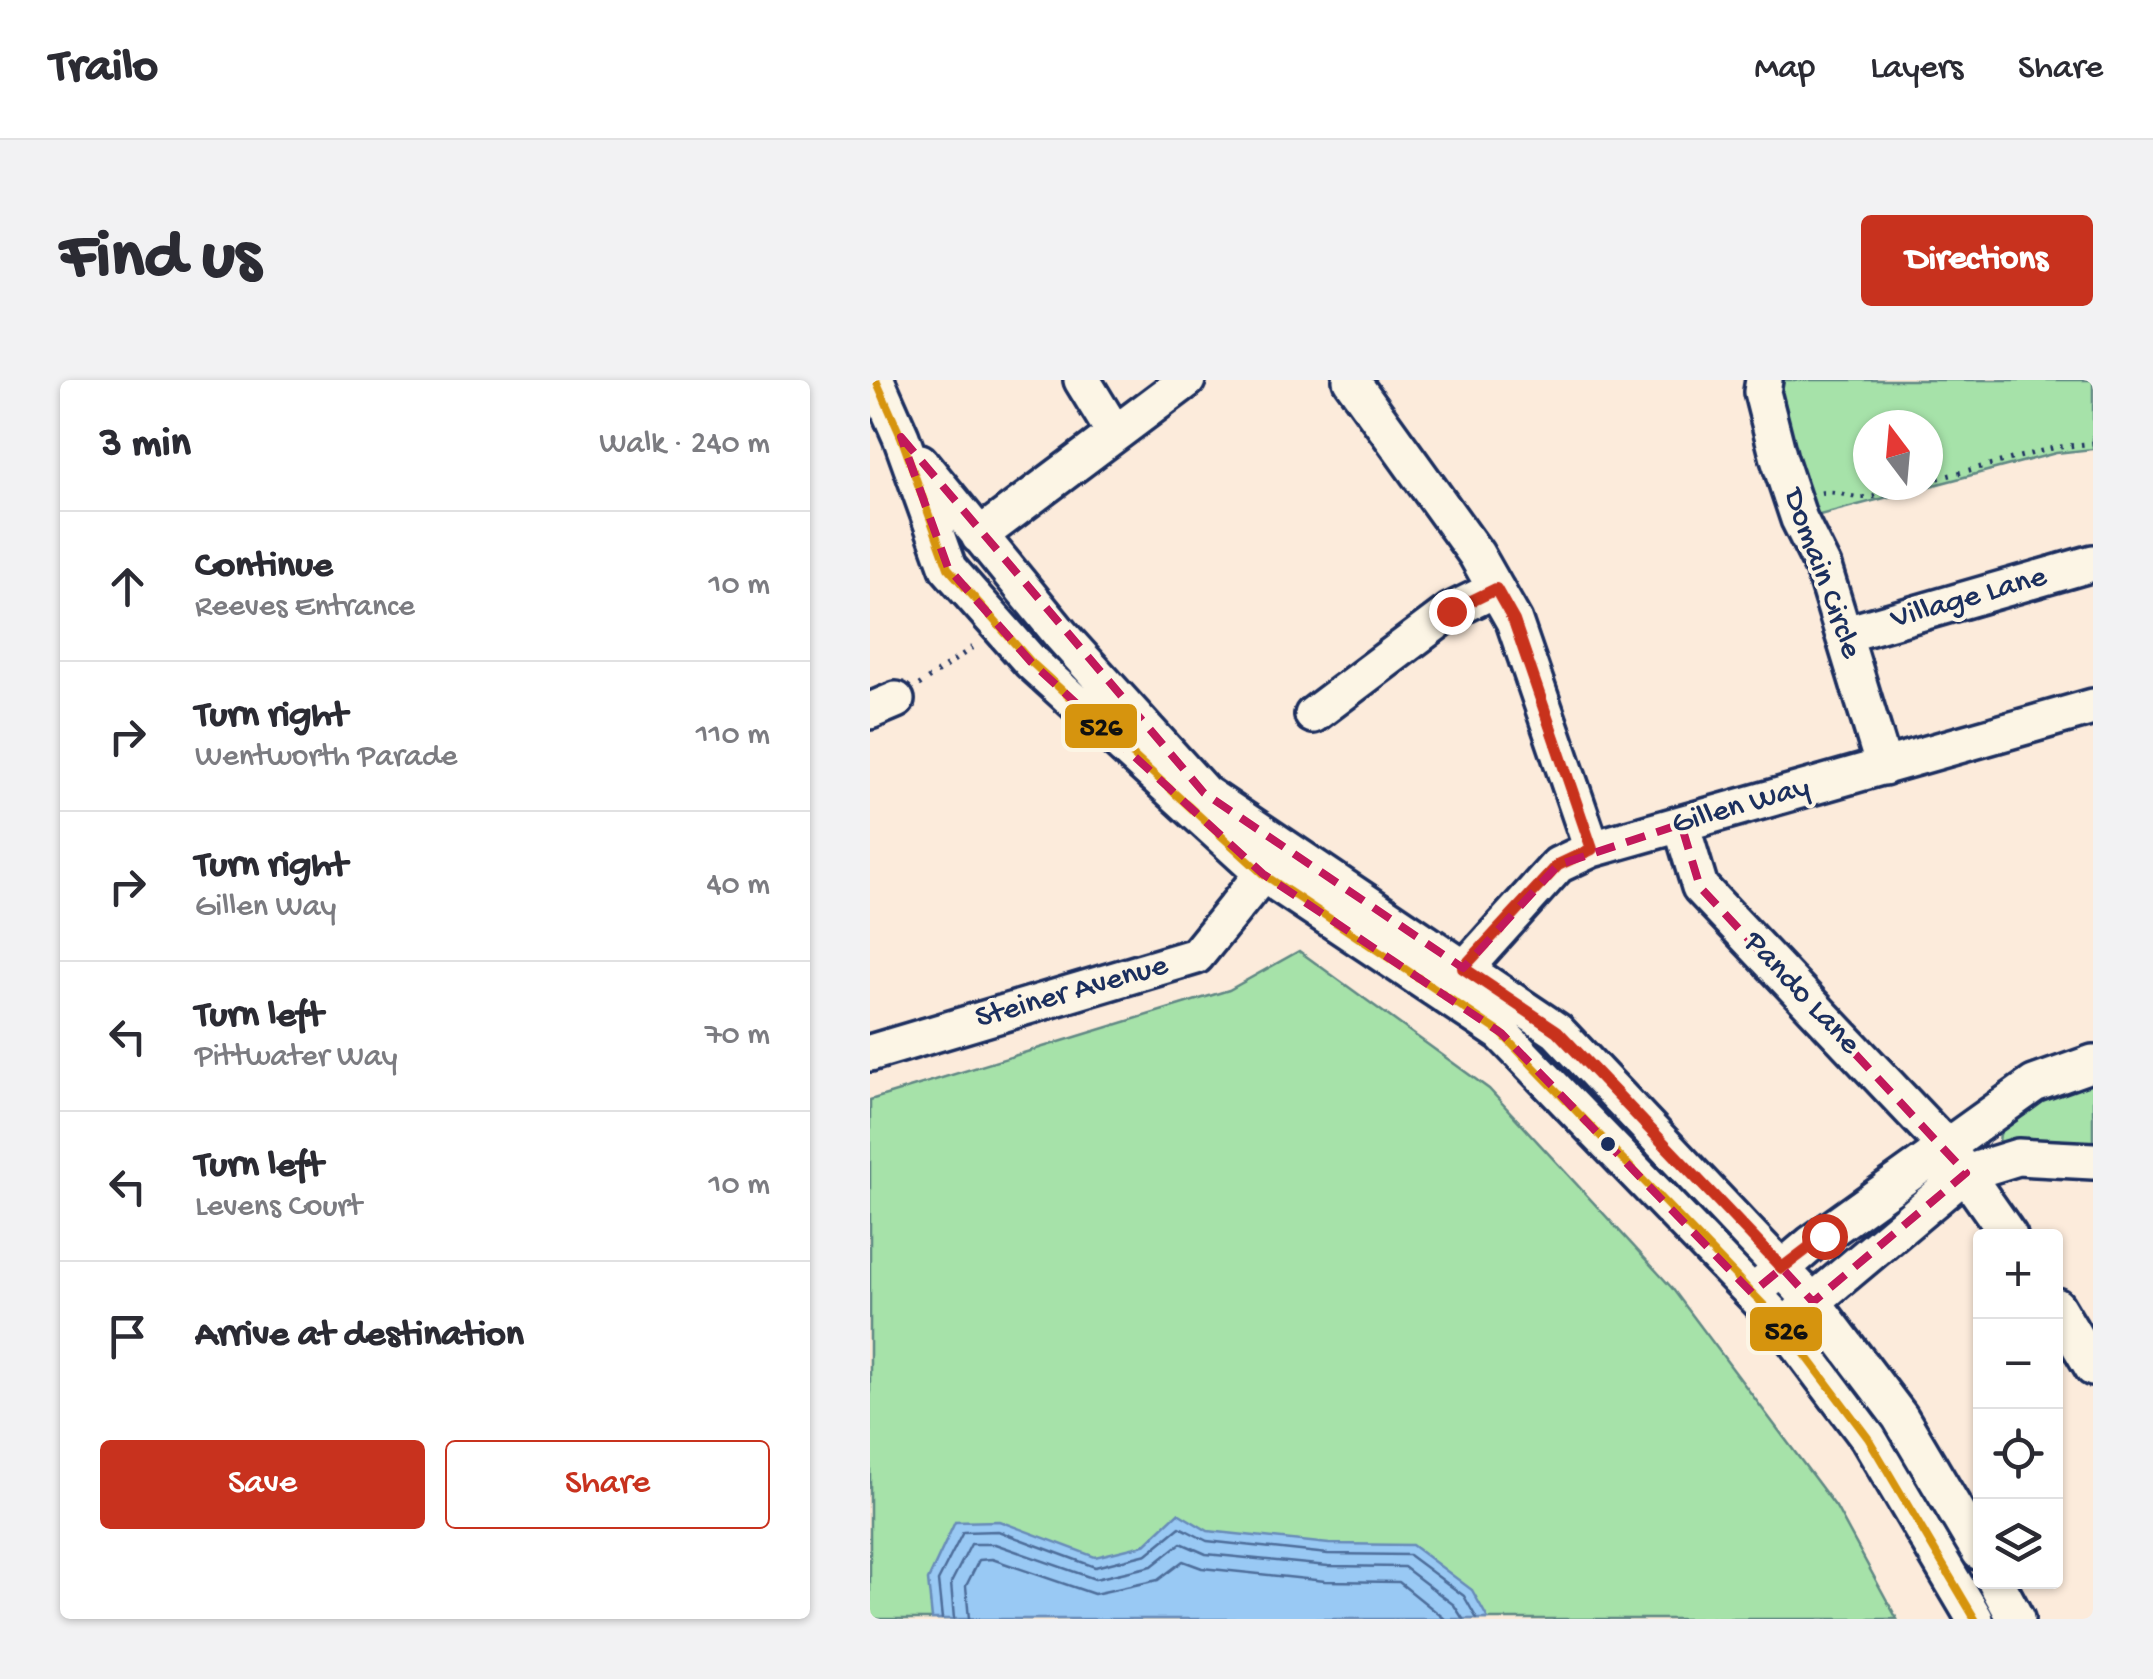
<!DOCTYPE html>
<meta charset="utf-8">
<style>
body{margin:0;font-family:"Gochi Hand",sans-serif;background:#f2f2f3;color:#2b2b33}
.controls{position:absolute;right:30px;bottom:30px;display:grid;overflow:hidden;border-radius:10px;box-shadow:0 2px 8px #0004}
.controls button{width:90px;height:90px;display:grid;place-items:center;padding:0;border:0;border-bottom:2px solid #e1e1e2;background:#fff;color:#2b2b33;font:50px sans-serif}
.compass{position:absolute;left:983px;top:30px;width:90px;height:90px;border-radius:50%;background:#fff;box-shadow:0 2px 8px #0004;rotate:344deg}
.stop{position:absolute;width:30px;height:30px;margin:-22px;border:8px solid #c8321e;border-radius:50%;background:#fff}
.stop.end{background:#c8321e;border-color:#fff;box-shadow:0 2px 10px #0008}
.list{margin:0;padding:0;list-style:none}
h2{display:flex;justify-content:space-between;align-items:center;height:130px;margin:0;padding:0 40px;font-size:42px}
h2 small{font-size:32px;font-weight:400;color:#7c7c81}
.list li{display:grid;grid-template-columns:65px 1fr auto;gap:30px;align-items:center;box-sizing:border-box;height:150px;padding:0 40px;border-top:2px solid #e1e1e2}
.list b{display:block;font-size:38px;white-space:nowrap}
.list p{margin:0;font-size:32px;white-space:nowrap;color:#7c7c81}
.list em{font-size:32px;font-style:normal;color:#7c7c81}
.actions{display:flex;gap:20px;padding:30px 40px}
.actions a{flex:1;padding:22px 0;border:2px solid #c8321e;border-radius:10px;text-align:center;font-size:35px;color:#c8321e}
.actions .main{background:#c8321e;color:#fff}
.icon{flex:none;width:55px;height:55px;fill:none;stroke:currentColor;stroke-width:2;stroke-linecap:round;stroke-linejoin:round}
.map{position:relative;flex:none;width:1223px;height:1239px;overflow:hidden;border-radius:10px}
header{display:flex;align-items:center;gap:60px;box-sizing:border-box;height:140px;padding:0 50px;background:#fff;border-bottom:2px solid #e1e1e2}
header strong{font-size:48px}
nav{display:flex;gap:55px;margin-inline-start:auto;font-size:35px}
.intro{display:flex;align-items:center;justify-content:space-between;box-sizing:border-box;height:240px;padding:0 60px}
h1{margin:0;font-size:70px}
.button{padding:25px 45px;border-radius:10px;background:#c8321e;color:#fff;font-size:35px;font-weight:700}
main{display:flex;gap:60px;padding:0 60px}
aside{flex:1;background:#fff;border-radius:10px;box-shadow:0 2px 8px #0004}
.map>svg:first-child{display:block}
.green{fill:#a6e2a9;stroke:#608884;stroke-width:2.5;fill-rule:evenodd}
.water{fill:#99c9f4;stroke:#678bb8;stroke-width:2.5}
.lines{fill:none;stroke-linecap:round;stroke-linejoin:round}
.shore{stroke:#4d6d9a;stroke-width:2.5}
.minor-casing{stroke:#1b2f5e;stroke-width:42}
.path{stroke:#1b2f5e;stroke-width:5;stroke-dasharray:2.5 8;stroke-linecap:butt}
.minor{stroke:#fcf5e5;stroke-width:35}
.bus-1-casing{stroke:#fcf5e5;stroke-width:15}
.bus-1{stroke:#d6940e;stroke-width:8}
.route{stroke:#c8321e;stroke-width:12}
.marked{fill:none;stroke:#c2185b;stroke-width:8;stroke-dasharray:20 12;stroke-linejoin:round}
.bus-dot{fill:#1b2f5e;stroke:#fcf5e5;stroke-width:4}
.labels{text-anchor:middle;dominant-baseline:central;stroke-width:8;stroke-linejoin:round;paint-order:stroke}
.street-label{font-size:32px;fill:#1b2f5e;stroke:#fcf5e5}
.line-badge{stroke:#fcf5e5;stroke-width:4}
.pale-badge-label{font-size:28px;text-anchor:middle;font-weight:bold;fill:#111}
</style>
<header>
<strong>Trailo</strong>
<nav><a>Map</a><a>Layers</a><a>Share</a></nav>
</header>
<div class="intro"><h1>Find us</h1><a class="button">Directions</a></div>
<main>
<aside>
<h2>3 min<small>Walk · 240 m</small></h2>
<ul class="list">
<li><svg class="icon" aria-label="ahead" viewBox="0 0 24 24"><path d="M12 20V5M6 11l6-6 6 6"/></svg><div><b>Continue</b><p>Reeves Entrance</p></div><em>10 m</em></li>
<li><svg class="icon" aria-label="right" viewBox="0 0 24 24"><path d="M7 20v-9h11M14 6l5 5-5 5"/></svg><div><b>Turn right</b><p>Wentworth Parade</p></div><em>110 m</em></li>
<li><svg class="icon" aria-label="right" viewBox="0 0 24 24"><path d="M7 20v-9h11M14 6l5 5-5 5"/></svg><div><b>Turn right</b><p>Gillen Way</p></div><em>40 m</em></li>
<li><svg class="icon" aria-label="left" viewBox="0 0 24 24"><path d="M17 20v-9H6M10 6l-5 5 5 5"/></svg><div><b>Turn left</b><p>Pittwater Way</p></div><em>70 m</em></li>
<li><svg class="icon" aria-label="left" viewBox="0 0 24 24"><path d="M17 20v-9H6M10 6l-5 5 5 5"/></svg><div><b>Turn left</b><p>Levens Court</p></div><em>10 m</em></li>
<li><svg class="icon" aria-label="arrive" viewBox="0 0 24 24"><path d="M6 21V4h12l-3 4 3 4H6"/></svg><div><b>Arrive at destination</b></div></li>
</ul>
<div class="actions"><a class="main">Save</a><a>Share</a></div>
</aside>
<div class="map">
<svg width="1223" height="1239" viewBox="0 0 1223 1239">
<rect width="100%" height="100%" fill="#fcebdb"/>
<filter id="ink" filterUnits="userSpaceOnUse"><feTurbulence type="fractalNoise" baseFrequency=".01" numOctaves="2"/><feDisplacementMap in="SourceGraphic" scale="20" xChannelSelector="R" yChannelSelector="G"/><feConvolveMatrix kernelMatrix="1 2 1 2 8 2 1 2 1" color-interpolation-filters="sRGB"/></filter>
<g filter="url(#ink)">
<path class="green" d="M 908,0 L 1223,0 L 1223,69 L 1186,73 L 942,137 L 906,8 ZM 998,45 L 1058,45 L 1058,105 L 998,105 Z
M 429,571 L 619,709 L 802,908 L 966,1127 L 1027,1239 L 0,1239 L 0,720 L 359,610 Z
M 1223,696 L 1223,762 L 1188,760 L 1130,766 C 1121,730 1196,708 1223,696 Z"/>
<path class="water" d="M 308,1133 L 338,1151 L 459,1164 L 542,1165 L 602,1210 L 618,1239 L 62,1239 L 58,1200 L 85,1142 L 129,1141 L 225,1177 L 274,1165 Z"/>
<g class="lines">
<path class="shore" d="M 72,1239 L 68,1201 L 93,1152 L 128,1151 L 225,1187 L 277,1174 L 310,1147 L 337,1161 L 458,1174 L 539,1175 L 594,1216 L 607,1239
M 84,1239 L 81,1203 L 101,1164 L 125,1164 L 225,1199 L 282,1186 L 311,1163 L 336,1174 L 458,1186 L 534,1187 L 584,1225 L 593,1239
M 99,1239 L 96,1206 L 109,1180 L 122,1179 L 224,1214 L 288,1200 L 313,1181 L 332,1188 L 455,1201 L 529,1202 L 575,1239"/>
<g class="minor-casing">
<path id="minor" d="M 6,0 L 31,57 L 78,188 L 161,282 L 393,494 L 631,653 L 913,945 L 998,1058 L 1105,1239
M 212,0 L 245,54
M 481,0 L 606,174 L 644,241 L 722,469
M 894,0 L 892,12 L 909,79 L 929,139 L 953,187 L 1014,387
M 50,82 L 191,255 L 334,413 L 687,651 L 943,922 L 1030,1037 L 1110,1172
M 109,156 L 317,0
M 976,254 L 1223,183
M 0,331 L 26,320
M 443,335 L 581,231 L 626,209
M 811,444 L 830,507 L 1078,769 L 1139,856
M 580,605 L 688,485 L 722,469 L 1223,327
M 0,673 L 326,576 L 407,476
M 895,903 L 941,864 L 1164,704 L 1223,683
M 1186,926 L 1223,988
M 928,934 L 1096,793 L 1148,777 L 1223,781
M 1126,1202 L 1146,1239"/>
</g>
<path class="path" d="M 1058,101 L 1183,68 L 1223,63
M 951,113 C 965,110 972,115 985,117 C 1004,120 1027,110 1045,105
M 49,305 L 106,265"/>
<use href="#minor" class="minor"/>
<g class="bus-1-casing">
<path id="bus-1" d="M 6,0 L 31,57 L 78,188 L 161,282 L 393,494 L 631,653 L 913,945 L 998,1058 L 1105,1239"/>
</g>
<use href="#bus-1" class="bus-1"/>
</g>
</g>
<g class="lines" filter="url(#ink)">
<path class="route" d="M 581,231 L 626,209 L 644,241 L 722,469 L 688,485 L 593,588 L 687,651 L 912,888 L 954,856"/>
</g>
<path class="marked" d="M 31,57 L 334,413 L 593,588 L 688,485 L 811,444 L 830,507 L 1096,793 L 943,922 L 912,888 L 882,913 L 631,653 L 393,494 L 161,282 L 78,188 Z"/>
<circle class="bus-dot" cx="738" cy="764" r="9"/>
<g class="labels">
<g class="street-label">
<text transform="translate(951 194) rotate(70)">Domain Circle</text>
<text transform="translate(1099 219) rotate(-16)">Village Lane</text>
<text transform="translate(871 427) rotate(-16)">Gillen Way</text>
<text transform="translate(202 613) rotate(-16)">Steiner Avenue</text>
<text transform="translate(931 614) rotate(47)">Pando Lane</text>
</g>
</g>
<g class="line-badge">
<rect x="193" y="322" width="76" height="48" rx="10" fill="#d6940e"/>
<rect x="878" y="925" width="76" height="48" rx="10" fill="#d6940e"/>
</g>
<g class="pale-badge-label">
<text x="231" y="355">526</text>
<text x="916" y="959">526</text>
</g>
</svg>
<div class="controls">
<button>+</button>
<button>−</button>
<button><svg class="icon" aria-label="locate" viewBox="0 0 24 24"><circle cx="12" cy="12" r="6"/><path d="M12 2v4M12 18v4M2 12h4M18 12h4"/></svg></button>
<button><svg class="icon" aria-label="layers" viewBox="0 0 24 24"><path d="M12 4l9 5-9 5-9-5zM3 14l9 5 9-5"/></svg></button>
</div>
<svg class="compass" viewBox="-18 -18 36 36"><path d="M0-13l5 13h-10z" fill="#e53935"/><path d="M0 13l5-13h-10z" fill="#7c7c81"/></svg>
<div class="stop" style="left:954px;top:856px"></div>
<div class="stop end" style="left:581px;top:231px"></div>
</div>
</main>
